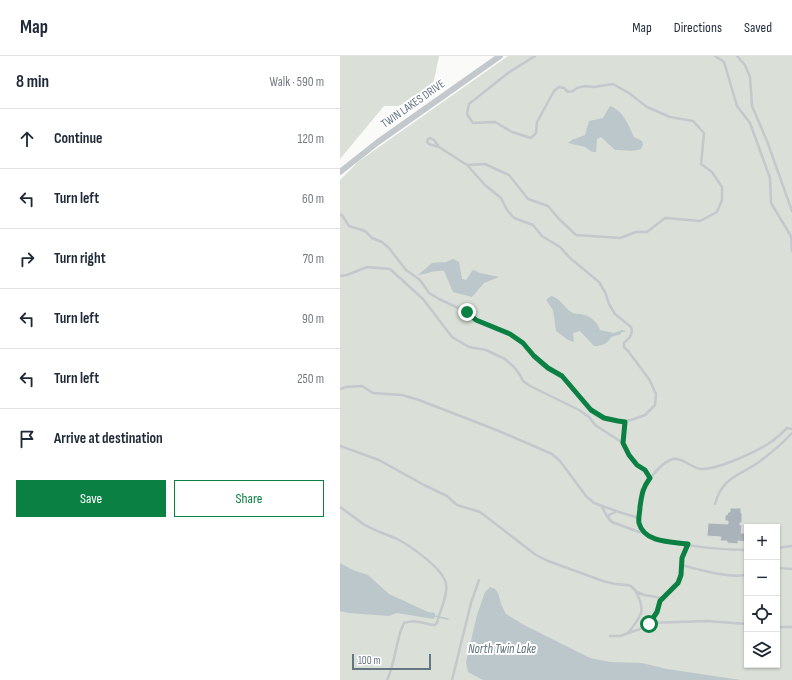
<!DOCTYPE html>
<meta charset="utf-8">
<style>
body{margin:0;font-family:"Sofia Sans Condensed",sans-serif;background:#f6f6f7;color:#1f2937}
.controls{position:absolute;right:12px;bottom:12px;display:grid;overflow:hidden;border-radius:0px;box-shadow:0 1px 3px #0004}
.controls button{width:36px;height:36px;display:grid;place-items:center;padding:0;border:0;border-bottom:1px solid #e0e1e3;background:#fff;color:#1f2937;font:20px sans-serif}
.scale{position:absolute;left:12px;bottom:10px;width:79px;box-sizing:border-box;padding-left:4px;border:2px solid #657683;border-top:0;font-size:11px;line-height:14px;white-space:nowrap;color:#657683;-webkit-text-stroke:3px #fff;paint-order:stroke}
.stop{position:absolute;width:12px;height:12px;margin:-9px;border:3px solid #0b8043;border-radius:50%;background:#fff}
.stop.end{background:#0b8043;border-color:#fff;box-shadow:0 1px 4px #0008}
.list{margin:0;padding:0;list-style:none}
h2{display:flex;justify-content:space-between;align-items:center;height:52px;margin:0;padding:0 16px;font-size:17px}
h2 small{font-size:13px;font-weight:400;color:#747a83}
.list li{display:grid;grid-template-columns:26px 1fr auto;gap:12px;align-items:center;box-sizing:border-box;height:60px;padding:0 16px;border-top:1px solid #e0e1e3}
.list b{display:block;font-size:15px;white-space:nowrap}
.list em{font-size:13px;font-style:normal;color:#747a83}
.actions{display:flex;gap:8px;padding:12px 16px}
.actions a{flex:1;padding:9px 0;border:1px solid #0b8043;border-radius:0px;text-align:center;font-size:14px;color:#0b8043}
.actions .main{background:#0b8043;color:#fff}
.icon{flex:none;width:22px;height:22px;fill:none;stroke:currentColor;stroke-width:2;stroke-linecap:round;stroke-linejoin:round}
.map{position:relative;flex:none;width:452px;height:624px;overflow:hidden}
header{display:flex;align-items:center;gap:24px;box-sizing:border-box;height:56px;padding:0 20px;background:#fff;border-bottom:1px solid #e0e1e3}
header strong{font-size:19px}
nav{display:flex;gap:22px;margin-inline-start:auto;font-size:14px}
main{display:flex}
aside{flex:1;background:#fff}
.map>svg:first-child{display:block}
.green{fill:#dadfd7;fill-rule:evenodd}
.water{fill:#bbc7cb}
.lines{fill:none;stroke-linecap:round;stroke-linejoin:round}
.stream{stroke:#bbc7cb;stroke-width:1.5}
.building{fill:#aab3b9;stroke:#dcdcda}
.service{stroke:#c3c8cc;stroke-width:2.5}
.tertiary{stroke:#c3c8cc;stroke-width:6}
.route{stroke:#0b8043;stroke-width:5}
.labels{text-anchor:middle;dominant-baseline:central;stroke-width:4;stroke-linejoin:round;paint-order:stroke}
.street-label{font-size:12px;fill:#657683;stroke:#fff}
.water-label{font-size:13px;font-style:italic;fill:#60757c;stroke:#fff}
</style>
<header>
<strong>Map</strong>
<nav><a>Map</a><a>Directions</a><a>Saved</a></nav>
</header>
<main>
<aside>
<h2>8 min<small>Walk · 590 m</small></h2>
<ul class="list">
<li><svg class="icon" aria-label="ahead" viewBox="0 0 24 24"><path d="M12 20V5M6 11l6-6 6 6"/></svg><div><b>Continue</b></div><em>120 m</em></li>
<li><svg class="icon" aria-label="left" viewBox="0 0 24 24"><path d="M17 20v-9H6M10 6l-5 5 5 5"/></svg><div><b>Turn left</b></div><em>60 m</em></li>
<li><svg class="icon" aria-label="right" viewBox="0 0 24 24"><path d="M7 20v-9h11M14 6l5 5-5 5"/></svg><div><b>Turn right</b></div><em>70 m</em></li>
<li><svg class="icon" aria-label="left" viewBox="0 0 24 24"><path d="M17 20v-9H6M10 6l-5 5 5 5"/></svg><div><b>Turn left</b></div><em>90 m</em></li>
<li><svg class="icon" aria-label="left" viewBox="0 0 24 24"><path d="M17 20v-9H6M10 6l-5 5 5 5"/></svg><div><b>Turn left</b></div><em>250 m</em></li>
<li><svg class="icon" aria-label="arrive" viewBox="0 0 24 24"><path d="M6 21V4h12l-3 4 3 4H6"/></svg><div><b>Arrive at destination</b></div></li>
</ul>
<div class="actions"><a class="main">Save</a><a>Share</a></div>
</aside>
<div class="map">
<svg width="452" height="624" viewBox="0 0 452 624">
<rect width="100%" height="100%" fill="#fafaf8"/>
<path class="green" d="M 0,0 L 99,0 L 94,24 L 87,38 L 58,50 L 44,50 L 0,103 Z
M 168,0 L 452,0 L 452,624 L 0,624 L 0,124 L 19,105 ZM 407,471 L 437,471 L 437,609 L 407,609 Z"/>
<path class="water" d="M 270,50 C 283,54 289,70 294,81 L 302,85 L 303,89 L 301,93 C 295,96 283,94 275,94 L 261,81 L 257,83 L 256,96 L 252,96 L 245,91 L 228,87 L 232,84 L 245,79 L 249,65 L 263,62 Z
M 113,203 L 119,206 L 122,223 L 126,224 L 132,215 L 134,214 L 140,217 L 159,221 L 144,227 L 132,241 L 113,236 L 104,215 C 95,214 87,218 78,219 L 92,207 L 106,206 Z
M 211,240 C 220,242 224,251 231,256 C 234,258 237,258 241,258 C 250,260 257,265 260,274 L 274,277 L 282,274 L 287,276 L 281,276 L 281,278 L 271,281 C 268,288 261,290 254,290 L 240,275 L 233,277 L 234,286 L 228,284 L 216,275 L 213,254 L 206,244 Z
M 0,507 L 13,514 L 28,519 L 49,538 L 88,556 L 95,557 L 94,563 L 57,557 L 49,560 L 8,557 L 0,555 Z
M 150,531 L 155,533 L 158,537 L 161,548 L 166,558 L 184,569 L 250,602 L 270,606 L 302,607 L 327,613 L 401,624 L 143,624 L 128,616 L 126,606 L 137,559 L 145,536 Z"/>
<g class="lines">
<path class="stream" d="M 94,560 L 108,563"/>
</g>
<path class="building" d="M 390,452 L 401,452 L 401,457 L 402,458 L 402,467 L 400,467 L 400,469 L 402,469 L 401,477 L 407,477 L 407,486 L 398,485 L 398,488 L 387,487 L 387,485 L 380,485 L 381,481 L 367,480 L 368,467 L 388,468 L 388,465 L 385,465 L 385,459 L 387,459 L 388,456 L 390,456 Z"/>
<g class="lines">
<path class="service" d="M 375,0 L 384,6 L 397,50 L 410,67 L 430,122 L 431,147 L 451,180 L 452,195
M 397,0 L 405,9 L 410,21 L 412,50 L 427,85 L 452,155
M 99,91 L 94,84 L 90,82 L 88,83 L 87,86 L 89,88 L 99,91 L 127,109
M 0,159 L 2,159 L 9,170 L 25,175 L 32,182 L 42,186 L 49,192 L 66,214 L 80,224 L 89,237 L 99,243 L 127,256 L 136,264 L 170,278 L 183,287 L 194,300 L 208,312 L 222,320 L 251,354 L 263,362 L 278,365 L 291,364 L 305,359 L 315,349 L 316,338 L 309,323 L 288,295 L 284,291 L 284,287 L 290,281 L 292,276 L 291,271 L 275,258 L 269,248 L 265,236 L 259,226 L 230,202 L 220,191 L 202,180 L 193,169 L 174,162 L 167,154 L 161,142 L 145,129 L 127,109 L 145,108 L 169,119 L 188,143 L 208,150 L 219,163 L 236,179 L 280,182 L 296,176 L 307,176 L 325,162 L 360,165 L 377,156 L 382,144 L 382,131 L 372,116 L 361,108 L 364,77 L 353,65 L 330,61 L 307,51 L 289,37 L 273,28 L 254,31 L 245,30 L 237,32 L 233,35 L 228,36 L 224,32 L 219,31 L 214,35 L 197,66 L 196,77 L 191,82 L 172,76 L 155,66 L 133,67 L 127,58 L 129,48 L 168,17 L 195,0
M 0,220 L 7,219 L 27,211 L 50,213 L 83,243 L 112,281 L 129,291 L 146,294 L 165,303 L 174,311 L 180,319 L 183,325 L 190,330 L 239,354 L 249,361 L 255,369 L 283,387 L 289,399 L 297,409 L 305,414 L 310,422
M 0,333 L 6,331 L 22,330 L 33,337 L 62,339 L 79,344 L 159,375 L 212,398 L 220,405 L 246,440 L 254,447 L 279,456 L 299,462
M 283,387 L 285,365
M 0,390 L 39,404 L 84,429 L 107,440 L 117,449 L 140,456 L 196,499 L 208,505 L 263,525 L 275,528 L 287,529 L 291,530 L 297,536 L 304,539 L 322,542
M 375,448 C 382,421 399,420 419,406 C 431,397 442,388 452,377
M 0,451 C 9,457 17,464 25,469 C 35,475 46,478 57,483 C 69,489 104,513 106,528 C 108,540 100,554 97,567 L 95,569 C 84,568 75,563 64,567 C 55,585 56,606 47,624
M 262,451 L 268,462
M 275,456 L 269,459 L 268,462 L 272,466 L 299,476 L 304,476
M 437,492 L 452,490
M 407,494 C 387,494 312,489 302,474 C 296,464 300,451 301,441 C 303,429 319,409 330,404 C 340,399 351,412 361,413 C 377,414 418,395 431,386 C 437,382 442,377 447,372 L 452,373
M 341,509 C 363,514 384,522 407,519
M 437,512 L 452,513
M 309,567 L 367,565 L 407,568
M 437,571 L 452,571
M 288,577 C 300,561 307,556 296,536
M 270,580 L 280,580 L 300,573 L 309,567 L 315,561 L 320,545 L 338,527 L 341,519 L 342,502 L 348,489
M 112,624 L 131,547 L 139,524"/>
<path class="tertiary" d="M 0,116 L 38,86 L 160,0"/>
</g>
<g class="lines">
<path class="route" d="M 127,256 L 136,264 L 170,278 L 183,287 L 194,300 L 208,312 L 222,320 L 251,354 L 264,362 L 278,365 L 285,366 L 283,387 L 289,399 L 297,409 L 305,414 L 310,422 C 302,433 302,438 300,451 C 300,456 298,462 299,467 C 304,487 332,486 348,488 L 342,502 L 341,519 L 338,527 L 320,545 L 317,556 L 309,568"/>
</g>
<g class="labels">
<g class="street-label">
<text transform="translate(73 48) rotate(-35)">TWIN LAKES DRIVE</text>
</g>
<g class="water-label">
<text x="162" y="593">North Twin Lake</text>
</g>
</g>
</svg>
<div class="controls">
<button>+</button>
<button>−</button>
<button><svg class="icon" aria-label="locate" viewBox="0 0 24 24"><circle cx="12" cy="12" r="6"/><path d="M12 2v4M12 18v4M2 12h4M18 12h4"/></svg></button>
<button><svg class="icon" aria-label="layers" viewBox="0 0 24 24"><path d="M12 4l9 5-9 5-9-5zM3 14l9 5 9-5"/></svg></button>
</div>
<div class="scale">100 m</div>
<div class="stop" style="left:309px;top:568px"></div>
<div class="stop end" style="left:127px;top:256px"></div>
</div>
</main>
